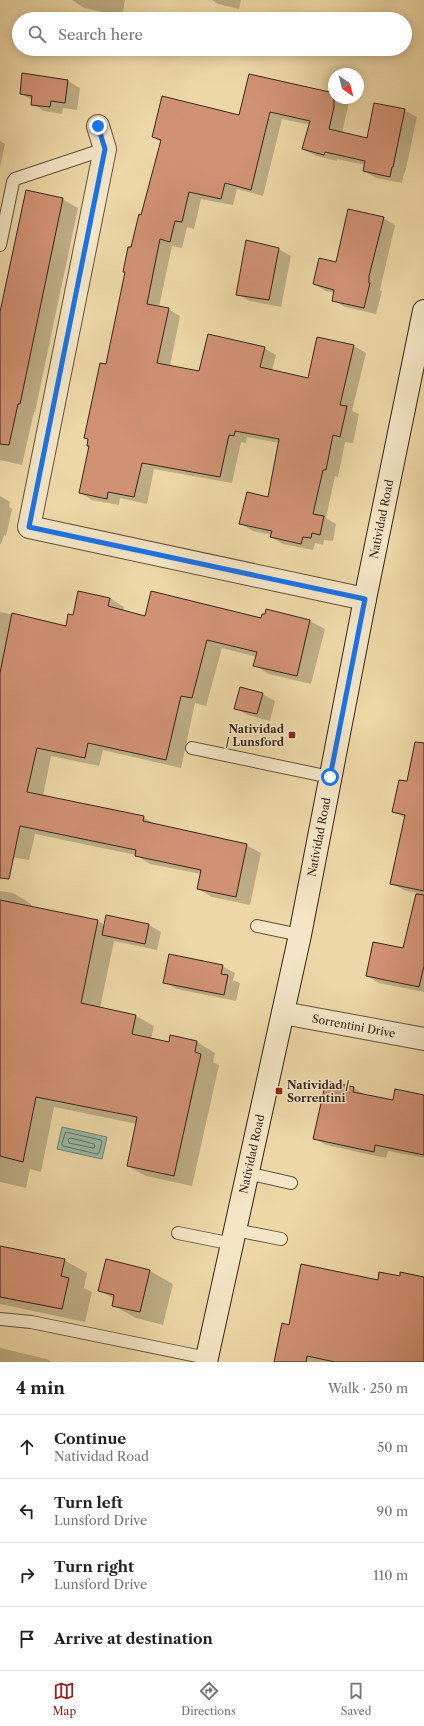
<!DOCTYPE html>
<meta charset="utf-8">
<style>
body{margin:0;font-family:"Libre Caslon Text",serif;background:#f2f2f2;color:#202124}
.compass{position:absolute;left:328px;top:68px;width:36px;height:36px;border-radius:50%;background:#fff;box-shadow:0 2px 10px #0003;rotate:145deg}
.stop{position:absolute;width:12px;height:12px;margin:-9px;border:3px solid #1a73e8;border-radius:50%;background:#fff}
.stop.end{background:#1a73e8;border-color:#fff;box-shadow:0 1px 4px #0008}
.list{margin:0;padding:0;list-style:none}
h2{display:flex;justify-content:space-between;align-items:center;height:52px;margin:0;padding:0 16px;font-size:17px}
h2 small{font-size:13px;font-weight:400;color:#757577}
.list li{display:grid;grid-template-columns:26px 1fr auto;gap:12px;align-items:center;box-sizing:border-box;height:64px;padding:0 16px;border-top:1px solid #e0e0e0}
.list b{display:block;font-size:15px;white-space:nowrap}
.list p{margin:0;font-size:13px;white-space:nowrap;color:#757577}
.list em{font-size:13px;font-style:normal;color:#757577}
.icon{flex:none;width:22px;height:22px;fill:none;stroke:currentColor;stroke-width:2;stroke-linecap:round;stroke-linejoin:round}
.map{position:relative;flex:none;width:424px;height:1362px;overflow:hidden}
.search{position:absolute;background:#fff;box-shadow:0 2px 10px #0003;left:12px;right:12px;top:12px;height:44px;display:flex;align-items:center;gap:10px;box-sizing:border-box;padding:0 14px;border-radius:22px;color:#757577;font-size:15px}
.sheet{height:308px;background:#fff}
nav{display:flex;justify-content:space-around;align-items:center;box-sizing:border-box;height:56px;border-top:1px solid #e0e0e0;background:#fff;font-size:11px;color:#757577}
nav a{display:grid;justify-items:center;gap:2px}
nav .on{color:#8f2418}
.map>svg:first-child{display:block}
.water{fill:#99baa6;stroke:#717e6e}
.shadow{fill:#0003}
.lines{fill:none;stroke-linecap:round;stroke-linejoin:round}
.shore{stroke:#677060;stroke-width:1}
.building{fill:#d19274;stroke:#35251a}
.lane-casing{stroke:#63523d;stroke-width:14}
.street-casing{stroke:#63523d;stroke-width:24}
.secondary-casing{stroke:#35251a;stroke-width:24}
.lane{stroke:#f3e5c5;stroke-width:12}
.street{stroke:#f3e5c5;stroke-width:22}
.secondary{stroke:#f3e5c5;stroke-width:22}
.route{stroke:#1a73e8;stroke-width:5}
.poi-dot{fill:#8f2418;stroke:#f3e5c5;stroke-width:1.5}
.labels{text-anchor:middle;dominant-baseline:central;stroke-width:3;stroke-linejoin:round;paint-order:stroke}
.street-label{font-size:11px;fill:#35251a;stroke:#f3e5c5}
.poi-label{font-size:11px;font-weight:bold;fill:#35251a;stroke:#f3e5c5;text-anchor:end}
</style>
<div class="map">
<svg width="424" height="1362" viewBox="0 0 424 1362">
<rect width="100%" height="100%" fill="#edd7a6"/>
<filter id="stains"><feTurbulence type="fractalNoise" baseFrequency=".005" numOctaves="4"/><feColorMatrix values="0 0 0 0 .2 0 0 0 0 .09 0 0 0 0 .02 0 0 0 .5 -.17"/></filter>
<radialGradient id="worn" r=".72"><stop offset=".6" stop-color="#630" stop-opacity="0"/><stop offset="1" stop-color="#630" stop-opacity=".3"/></radialGradient>
<path class="water" d="M 62,1127 L 107,1137 L 102,1159 L 57,1149 Z"/>
<path class="shadow" d="M 72,0 L 125,0 L 122,16 L 84,8 Z
M 212,0 L 241,0 L 239,9 L 218,4 Z
M 68,81 L 80,88 L 77,110 L 63,108 L 62,114 L 44,111 L 32,104 L 32,100 L 21,94 Z
M 334,94 L 334,98 L 343,98 L 349,102 L 342,133 L 368,140 L 404,110 L 417,117 L 405,173 L 404,173 L 402,183 L 376,178 L 364,171 L 365,165 L 337,159 L 337,161 L 316,156 L 303,149 L 310,125 L 282,119 L 263,196 L 237,189 L 233,205 L 201,199 L 194,229 L 187,227 L 182,248 L 172,246 L 159,307 L 168,309 L 180,316 L 170,366 L 200,372 L 264,348 L 276,355 L 272,371 L 309,380 L 354,346 L 366,353 L 352,411 L 359,414 L 353,443 L 345,442 L 338,477 L 335,476 L 326,518 L 336,524 L 333,541 L 324,540 L 323,545 L 315,543 L 313,550 L 283,544 L 271,537 L 272,535 L 253,531 L 241,524 L 269,498 L 279,443 L 247,437 L 246,443 L 241,442 L 232,483 L 154,469 L 147,504 L 120,498 L 119,505 L 92,500 L 80,493 L 90,446 L 88,446 L 89,440 L 86,438 L 107,365 L 132,248 L 161,142 L 153,137 Z
M 0,141 L 5,144 L 0,167 Z
M 62,199 L 78,208 L 35,412 L 34,412 L 22,465 L 0,460 L 0,317 Z
M 383,218 L 395,225 L 380,290 L 382,291 L 376,314 L 345,307 L 333,300 L 335,293 L 326,291 L 314,284 L 337,264 Z
M 278,249 L 291,256 L 281,307 L 250,301 L 237,294 Z
M 0,496 L 10,502 L 9,507 L 12,509 L 6,536 L 4,535 L 1,544 L 0,544 Z
M 110,598 L 124,607 L 123,611 L 146,618 L 262,619 L 266,615 L 267,611 L 310,621 L 325,629 L 311,684 L 269,674 L 254,665 L 257,657 L 222,648 L 206,706 L 195,703 L 181,768 L 103,750 L 99,766 L 51,756 L 43,796 L 143,817 L 158,826 L 246,845 L 261,853 L 250,905 L 212,897 L 198,889 L 201,874 L 150,864 L 136,855 L 35,834 L 29,860 L 0,855 L 0,612 L 66,627 L 74,616 Z
M 262,694 L 275,701 L 270,721 L 248,715 L 235,708 Z
M 424,744 L 424,992 L 379,983 L 367,976 L 404,950 L 417,893 L 404,890 L 391,883 L 405,818 L 393,811 Z
M 0,891 L 13,893 L 31,904 L 31,907 L 98,921 L 105,925 L 107,916 L 149,925 L 161,932 L 157,950 L 114,941 L 100,1008 L 136,1016 L 154,1026 L 151,1039 L 170,1043 L 197,1042 L 215,1053 L 213,1062 L 219,1065 L 192,1186 L 146,1176 L 128,1166 L 137,1124 L 54,1107 L 41,1172 L 30,1169 L 26,1188 L 0,1182 Z
M 222,966 L 235,973 L 233,980 L 240,983 L 236,1001 L 177,989 L 164,982 Z
M 353,1088 L 366,1095 L 393,1102 L 424,1097 L 424,1158 L 388,1151 L 386,1158 L 326,1145 L 314,1138 Z
M 0,1247 L 64,1260 L 87,1273 L 84,1288 L 92,1292 L 85,1322 L 0,1304 Z
M 107,1260 L 150,1271 L 173,1284 L 163,1325 L 136,1318 L 113,1305 L 114,1299 L 99,1290 Z
M 401,1277 L 424,1278 L 424,1362 L 275,1362 L 289,1326 L 379,1281 Z
M 0,1348 L 46,1359 L 52,1362 L 0,1362 Z"/>
<g class="lines">
<path class="shore" d="M 66,1132 L 101,1140 L 102,1142 L 99,1153 L 97,1154 L 63,1146 L 62,1144 Z
M 71,1138 L 94,1144 L 95,1147 L 93,1148 L 69,1143 L 68,1140 Z"/>
</g>
<path class="building" d="M 22,73 L 68,80 L 65,103 L 51,101 L 50,107 L 31,105 L 32,96 L 20,94 Z
M 249,74 L 334,93 L 334,107 L 329,129 L 367,138 L 374,103 L 405,109 L 393,167 L 392,167 L 390,177 L 363,171 L 365,161 L 325,152 L 324,155 L 302,149 L 310,121 L 270,112 L 251,190 L 225,183 L 221,199 L 189,192 L 182,222 L 175,221 L 170,242 L 160,239 L 147,304 L 169,308 L 157,363 L 199,371 L 208,334 L 265,347 L 260,367 L 308,378 L 317,337 L 354,345 L 340,405 L 347,406 L 340,437 L 333,435 L 326,470 L 323,470 L 313,514 L 324,516 L 320,535 L 312,533 L 311,538 L 303,537 L 301,544 L 270,537 L 272,531 L 239,524 L 247,492 L 268,497 L 279,439 L 235,431 L 234,436 L 229,435 L 220,477 L 142,463 L 134,497 L 108,492 L 107,499 L 79,493 L 89,446 L 87,446 L 88,439 L 84,438 L 100,363 L 106,364 L 125,272 L 123,272 L 128,247 L 131,247 L 139,214 L 141,215 L 161,140 L 152,137 L 162,96 L 239,115 Z
M 26,190 L 63,198 L 20,404 L 18,404 L 9,445 L 0,444 L 0,312 Z
M 348,209 L 384,217 L 369,276 L 369,283 L 370,283 L 364,308 L 332,301 L 334,290 L 313,284 L 319,258 L 336,262 Z
M 246,240 L 279,248 L 269,300 L 236,295 Z
M 78,591 L 110,598 L 108,606 L 145,616 L 151,591 L 261,618 L 262,614 L 265,614 L 266,609 L 310,620 L 297,676 L 253,666 L 257,652 L 207,640 L 192,698 L 181,696 L 166,760 L 88,743 L 85,758 L 37,748 L 27,792 L 144,816 L 143,821 L 247,844 L 236,897 L 197,889 L 201,870 L 135,856 L 136,850 L 20,826 L 9,879 L 0,878 L 0,673 L 12,613 L 66,626 L 68,614 L 73,615 Z
M 240,687 L 263,693 L 257,714 L 234,709 Z
M 415,742 L 424,743 L 424,891 L 390,884 L 405,815 L 392,812 L 399,780 L 407,781 Z
M 416,894 L 424,895 L 424,966 L 419,987 L 366,976 L 373,942 L 403,948 Z
M 0,900 L 98,920 L 81,1003 L 136,1015 L 132,1034 L 169,1042 L 170,1035 L 197,1041 L 195,1052 L 201,1054 L 174,1176 L 127,1166 L 137,1117 L 36,1097 L 23,1162 L 0,1156 Z
M 106,915 L 149,924 L 145,944 L 102,935 Z
M 169,954 L 223,965 L 221,974 L 228,975 L 224,995 L 163,983 Z
M 326,1081 L 354,1087 L 353,1092 L 393,1100 L 395,1089 L 424,1095 L 424,1155 L 375,1145 L 374,1152 L 313,1139 Z
M 0,1246 L 65,1259 L 61,1276 L 69,1278 L 62,1309 L 0,1297 Z
M 106,1259 L 150,1270 L 140,1312 L 112,1306 L 114,1295 L 98,1291 Z
M 301,1264 L 378,1280 L 379,1272 L 400,1276 L 400,1272 L 424,1277 L 424,1362 L 335,1362 L 307,1356 L 306,1362 L 274,1362 L 282,1323 L 289,1325 Z"/>
<g class="lines">
<g class="lane-casing">
<path id="lane" d="M 0,245 L 13,182 L 15,179 L 105,149
M 192,748 L 330,777
M 257,926 L 300,935
M 247,1173 L 291,1183
M 235,1230 L 281,1239
M 178,1233 L 233,1244
M 0,1319 L 31,1322 L 207,1358"/>
</g>
<g class="street-casing">
<g id="street">
<path d="M 98,126 L 105,149 L 29,527 L 365,599"/>
<path id="s1" d="M 283,1013 L 424,1039"/>
</g>
</g>
<g class="secondary-casing">
<g id="secondary">
<path id="s2" d="M 206,1362 L 300,935 L 365,599 L 424,311"/>
</g>
</g>
<use href="#lane" class="lane"/>
<use href="#street" class="street"/>
<use href="#secondary" class="secondary"/>
</g>
<g class="lines">
<path class="route" d="M 98,126 L 105,149 L 29,527 L 365,599 L 330,777"/>
</g>
<g class="poi-dot">
<rect x="288" y="731" width="8" height="8" rx="2"/>
<rect x="275" y="1087" width="8" height="8" rx="2"/>
</g>
<g class="labels">
<g class="street-label">
<text stroke="none"><textPath href="#s2" startOffset="861">Natividad Road</textPath></text>
<text stroke="none"><textPath href="#s2" startOffset="537">Natividad Road</textPath></text>
<text stroke="none"><textPath href="#s1" startOffset="72">Sorrentini Drive</textPath></text>
<text stroke="none"><textPath href="#s2" startOffset="213">Natividad Road</textPath></text>
</g>
<g class="poi-label">
<text x="284" y="729">Natividad<tspan x="284" dy="13">/ Lunsford</tspan></text>
<text x="287" y="1085" text-anchor="start">Natividad /<tspan x="287" dy="13">Sorrentini</tspan></text>
</g>
</g>
<rect width="100%" height="100%" filter="url(#stains)"/>
<rect width="100%" height="100%" fill="url(#worn)"/>
</svg>
<svg class="compass" viewBox="-18 -18 36 36"><path d="M0-13l5 13h-10z" fill="#e53935"/><path d="M0 13l5-13h-10z" fill="#757577"/></svg>
<div class="stop" style="left:330px;top:777px"></div>
<div class="stop end" style="left:98px;top:126px"></div>
<div class="search"><svg class="icon" aria-label="search" viewBox="0 0 24 24"><circle cx="10" cy="10" r="6"/><path d="M15 15l6 6"/></svg>Search here</div>
</div>
<section class="sheet">
<h2>4 min<small>Walk · 250 m</small></h2>
<ul class="list">
<li><svg class="icon" aria-label="ahead" viewBox="0 0 24 24"><path d="M12 20V5M6 11l6-6 6 6"/></svg><div><b>Continue</b><p>Natividad Road</p></div><em>50 m</em></li>
<li><svg class="icon" aria-label="left" viewBox="0 0 24 24"><path d="M17 20v-9H6M10 6l-5 5 5 5"/></svg><div><b>Turn left</b><p>Lunsford Drive</p></div><em>90 m</em></li>
<li><svg class="icon" aria-label="right" viewBox="0 0 24 24"><path d="M7 20v-9h11M14 6l5 5-5 5"/></svg><div><b>Turn right</b><p>Lunsford Drive</p></div><em>110 m</em></li>
<li><svg class="icon" aria-label="arrive" viewBox="0 0 24 24"><path d="M6 21V4h12l-3 4 3 4H6"/></svg><div><b>Arrive at destination</b></div></li>
</ul>
</section>
<nav>
<a class="on"><svg class="icon" aria-label="map" viewBox="0 0 24 24"><path d="M3 6l6-2 6 2 6-2v14l-6 2-6-2-6 2zM9 4v14M15 6v14"/></svg>Map</a>
<a><svg class="icon" aria-label="directions" viewBox="0 0 24 24"><path d="M12 3l9 9-9 9-9-9zM9 14v-3h6M13 9l2 2-2 2"/></svg>Directions</a>
<a><svg class="icon" aria-label="saved" viewBox="0 0 24 24"><path d="M7 4h10v16l-5-4-5 4z"/></svg>Saved</a>
</nav>
